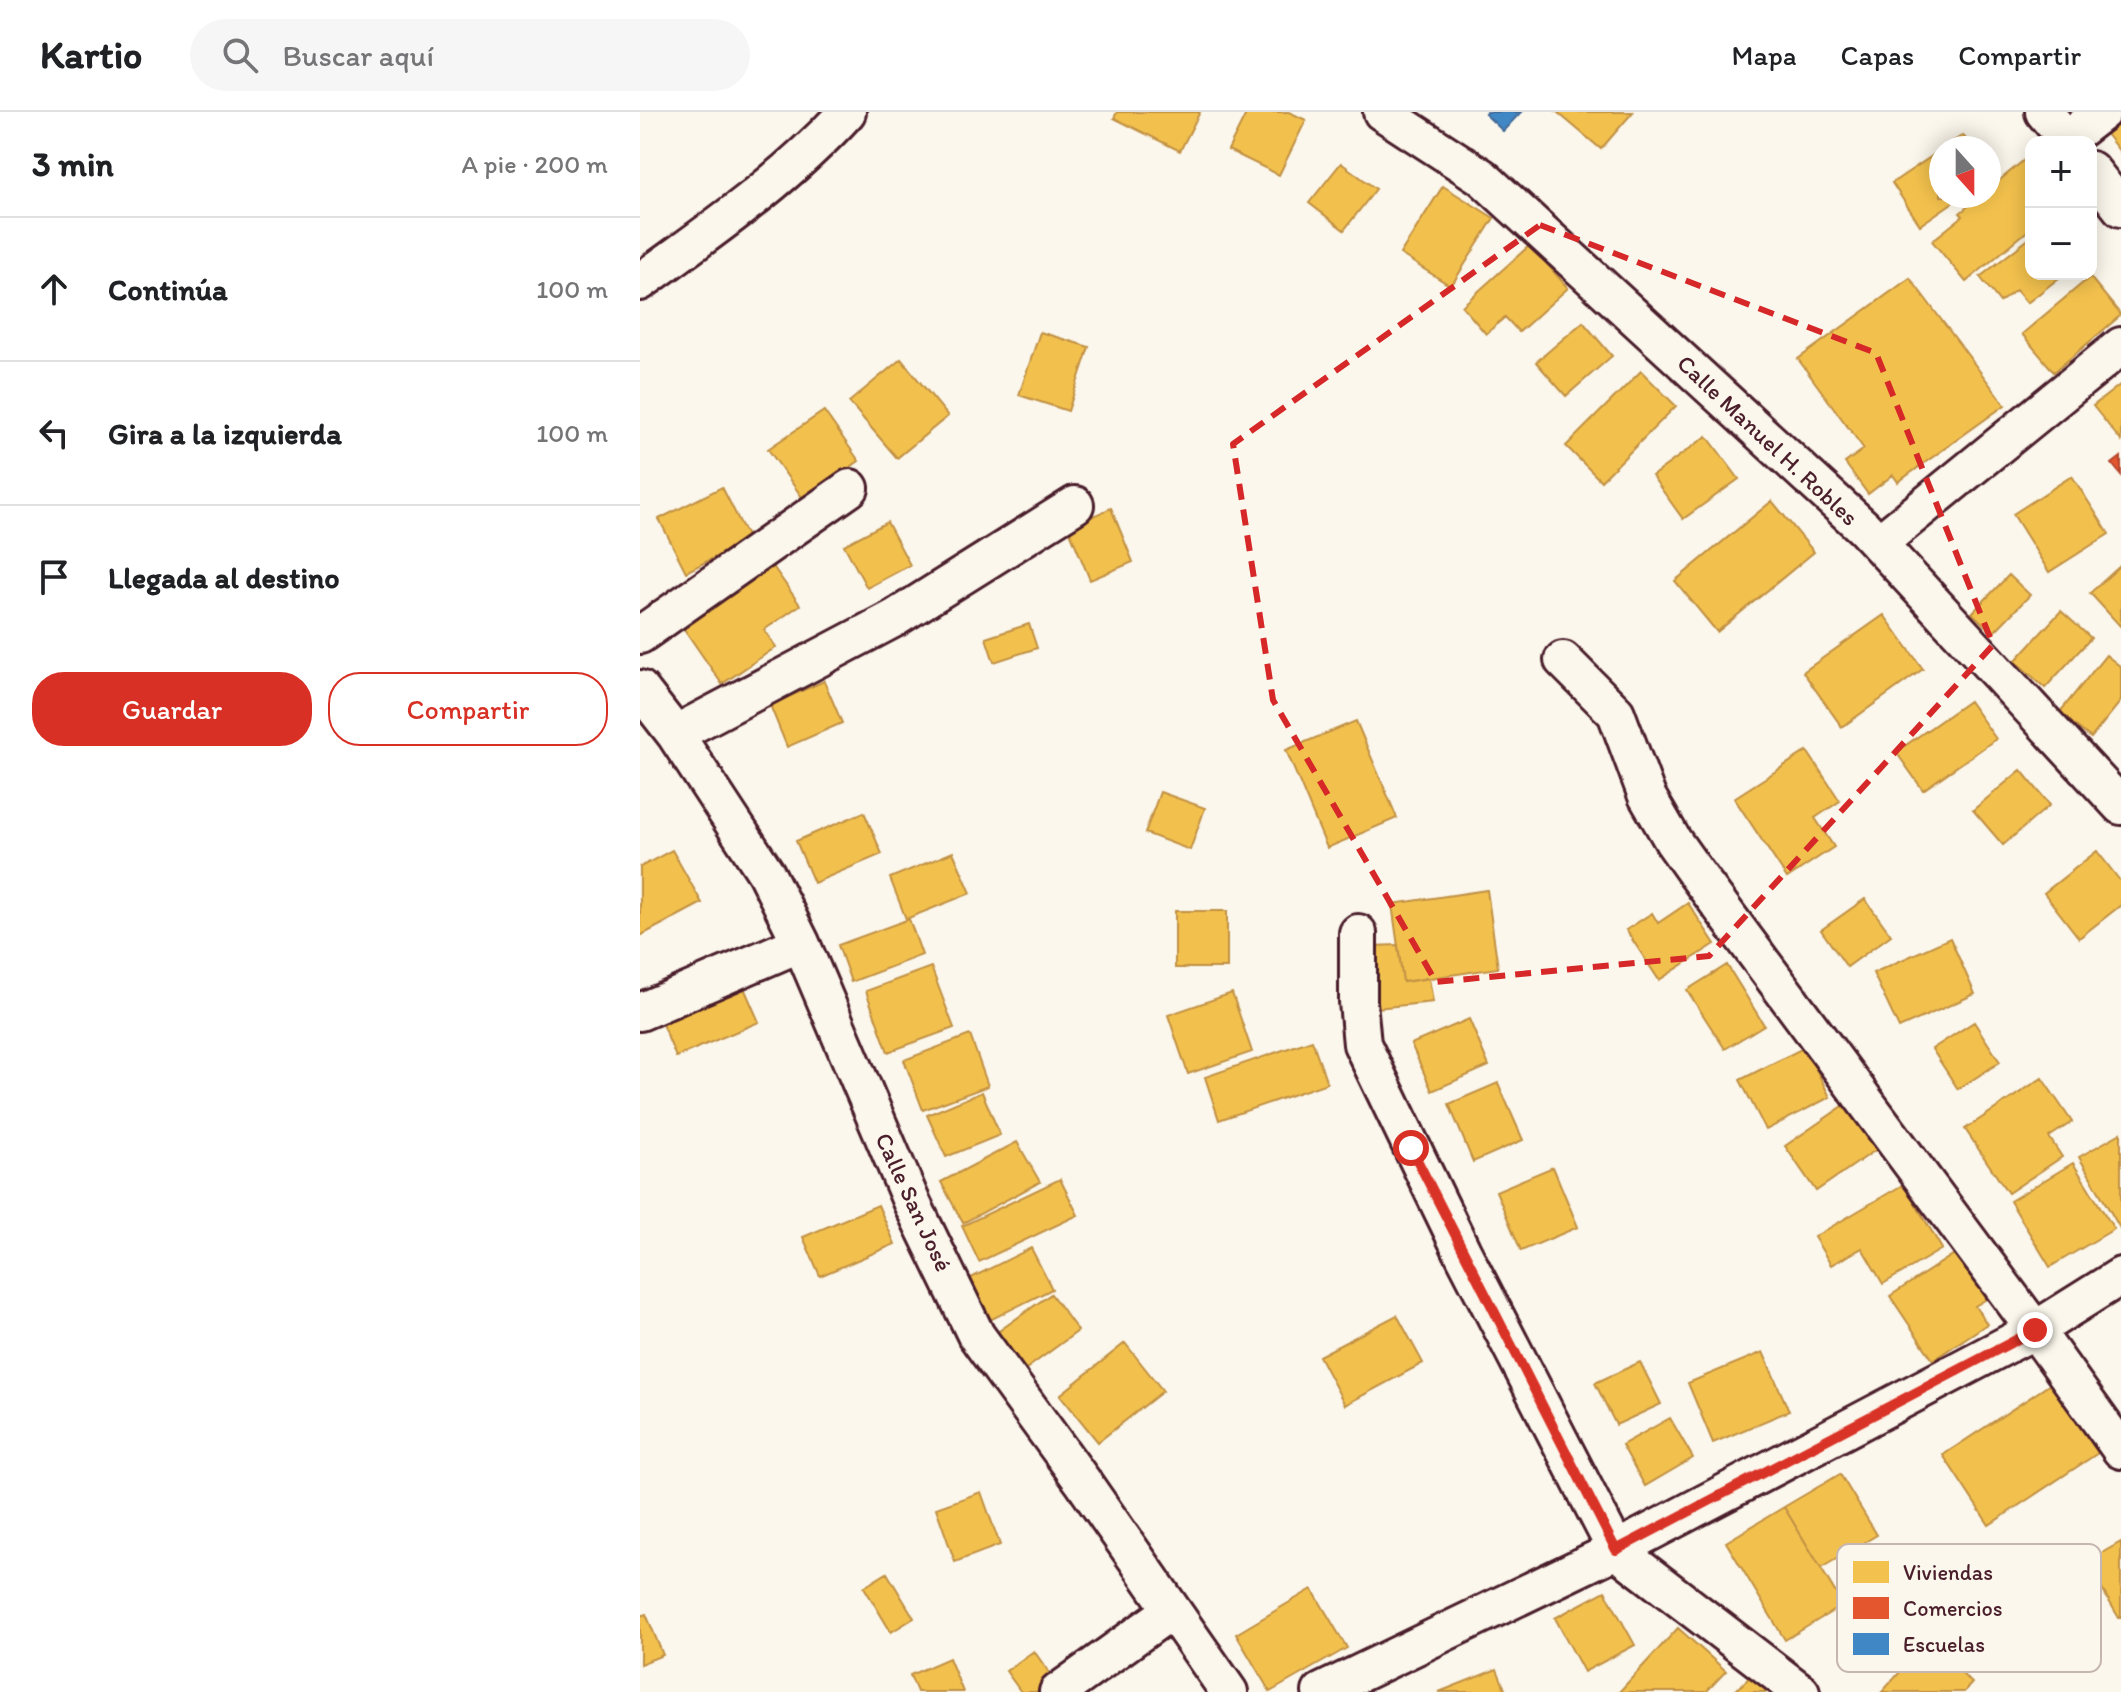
<!DOCTYPE html>
<html lang="es">
<meta charset="utf-8">
<style>
body{margin:0;font-family:Itim,sans-serif;background:#f6f6f6;color:#202124}
.controls{position:absolute;right:24px;top:24px;display:grid;overflow:hidden;border-radius:16px;box-shadow:0 4px 20px #0003}
.controls button{width:72px;height:72px;display:grid;place-items:center;padding:0;border:0;border-bottom:2px solid #e0e0e0;background:#fff;color:#202124;font:40px sans-serif}
.compass{position:absolute;left:1289px;top:24px;width:72px;height:72px;border-radius:50%;background:#fff;box-shadow:0 4px 20px #0003;rotate:159deg}
.stop{position:absolute;width:24px;height:24px;margin:-18px;border:6px solid #d93025;border-radius:50%;background:#fff}
.stop.end{background:#d93025;border-color:#fff;box-shadow:0 2px 8px #0008}
.list{margin:0;padding:0;list-style:none}
h2{display:flex;justify-content:space-between;align-items:center;height:104px;margin:0;padding:0 32px;font-size:34px}
h2 small{font-size:26px;font-weight:400;color:#757577}
.list li{display:grid;grid-template-columns:52px 1fr auto;gap:24px;align-items:center;box-sizing:border-box;height:144px;padding:0 32px;border-top:2px solid #e0e0e0}
.list b{display:block;font-size:30px;white-space:nowrap}
.list em{font-size:26px;font-style:normal;color:#757577}
.actions{display:flex;gap:16px;padding:24px 32px}
.actions a{flex:1;padding:18px 0;border:2px solid #d93025;border-radius:32px;text-align:center;font-size:28px;color:#d93025}
.actions .main{background:#d93025;color:#fff}
.icon{flex:none;width:44px;height:44px;fill:none;stroke:currentColor;stroke-width:2;stroke-linecap:round;stroke-linejoin:round}
.map{position:relative;flex:none;width:1481px;height:1580px;overflow:hidden}
header{display:flex;align-items:center;gap:48px;box-sizing:border-box;height:112px;padding:0 40px;background:#fff;border-bottom:2px solid #e0e0e0}
header strong{font-size:38px}
nav{display:flex;gap:44px;margin-inline-start:auto;font-size:28px}
.search{width:560px;height:72px;background:#f6f6f6;display:flex;align-items:center;gap:20px;box-sizing:border-box;padding:0 28px;border-radius:44px;color:#757577;font-size:30px}
main{display:flex}
aside{flex:1;background:#fff}
.map>svg:first-child{display:block}
.homes{fill:#f2c14e;stroke:#c09044;stroke-width:2}
.shops{fill:#e4572e;stroke:#b6462d;stroke-width:2}
.schools{fill:#3f88c5;stroke:#426897;stroke-width:2}
.lines{fill:none;stroke-linecap:round;stroke-linejoin:round}
.minor-casing{stroke:#4a1f2b;stroke-width:42}
.minor{stroke:#fbf7ec;stroke-width:36}
.route{stroke:#d93025;stroke-width:10}
.marked{fill:none;stroke:#d62828;stroke-width:6;stroke-dasharray:16 10;stroke-linejoin:round}
.labels{text-anchor:middle;dominant-baseline:central;stroke-width:8;stroke-linejoin:round;paint-order:stroke}
.street-label{font-size:24px;fill:#4a1f2b;stroke:#fbf7ec}
.key{fill:#fbf7ec;stroke:#c6b6b2;stroke-width:2}
.key-label{font-size:22px;fill:#4a1f2b}
</style>
<header>
<strong>Kartio</strong>
<div class="search"><svg class="icon" aria-label="search" viewBox="0 0 24 24"><circle cx="10" cy="10" r="6"/><path d="M15 15l6 6"/></svg>Buscar aquí</div>
<nav><a>Mapa</a><a>Capas</a><a>Compartir</a></nav>
</header>
<main>
<aside>
<h2>3 min<small>A pie · 200 m</small></h2>
<ul class="list">
<li><svg class="icon" aria-label="ahead" viewBox="0 0 24 24"><path d="M12 20V5M6 11l6-6 6 6"/></svg><div><b>Continúa</b></div><em>100 m</em></li>
<li><svg class="icon" aria-label="left" viewBox="0 0 24 24"><path d="M17 20v-9H6M10 6l-5 5 5 5"/></svg><div><b>Gira a la izquierda</b></div><em>100 m</em></li>
<li><svg class="icon" aria-label="arrive" viewBox="0 0 24 24"><path d="M6 21V4h12l-3 4 3 4H6"/></svg><div><b>Llegada al destino</b></div></li>
</ul>
<div class="actions"><a class="main">Guardar</a><a>Compartir</a></div>
</aside>
<div class="map">
<svg width="1481" height="1580" viewBox="0 0 1481 1580">
<rect width="100%" height="100%" fill="#fbf7ec"/>
<filter id="ink" filterUnits="userSpaceOnUse"><feTurbulence type="fractalNoise" baseFrequency=".0125" numOctaves="2"/><feDisplacementMap in="SourceGraphic" scale="16" xChannelSelector="R" yChannelSelector="G"/><feConvolveMatrix kernelMatrix="1 2 1 2 8 2 1 2 1" color-interpolation-filters="sRGB"/></filter>
<g filter="url(#ink)">
<path class="homes" d="M 477,0 L 560,0 L 540,39 L 474,6 Z
M 607,0 L 649,0 L 666,8 L 639,63 L 588,38 Z
M 917,0 L 993,0 L 961,37 Z
M 1481,11 L 1481,41 L 1466,22 Z
M 1323,23 L 1332,36 L 1303,36 Z
M 1301,38 L 1301,84 L 1322,84 L 1280,113 L 1252,71 Z
M 1390,43 L 1391,116 L 1326,170 L 1292,129 L 1323,104 L 1320,101 L 1340,84 L 1349,84 L 1349,77 Z
M 701,51 L 736,77 L 704,118 L 669,91 Z
M 803,74 L 854,106 L 811,174 L 760,142 Z
M 1391,125 L 1391,162 L 1424,162 L 1387,191 L 1376,178 L 1360,190 L 1340,165 Z
M 890,133 L 928,176 L 879,220 L 865,205 L 846,222 L 822,194 Z
M 1450,165 L 1481,203 L 1414,260 L 1382,222 Z
M 1270,166 L 1365,293 L 1258,370 L 1253,363 L 1228,382 L 1205,351 L 1224,337 L 1158,247 Z
M 943,210 L 972,244 L 926,284 L 896,250 Z
M 400,220 L 449,235 L 428,299 L 379,283 Z
M 261,247 L 308,304 L 257,346 L 209,290 Z
M 1001,259 L 1036,294 L 961,369 L 926,334 Z
M 1481,272 L 1481,329 L 1453,294 Z
M 184,299 L 219,349 L 164,388 L 128,337 Z
M 1067,324 L 1099,367 L 1043,407 L 1012,364 Z
M 1432,364 L 1469,422 L 1409,460 L 1373,402 Z
M 82,375 L 109,428 L 46,460 L 19,407 Z
M 1132,389 L 1174,440 L 1077,520 L 1035,469 Z
M 471,396 L 493,450 L 450,468 L 428,415 Z
M 247,410 L 270,453 L 227,476 L 204,433 Z
M 132,453 L 160,493 L 124,518 L 136,535 L 82,572 L 42,514 Z
M 1481,453 L 1481,515 L 1450,481 Z
M 1369,463 L 1390,483 L 1353,521 L 1332,501 Z
M 1421,499 L 1451,526 L 1405,576 L 1375,549 Z
M 1244,503 L 1283,557 L 1202,615 L 1163,560 Z
M 389,512 L 397,536 L 354,550 L 346,526 Z
M 1466,543 L 1481,555 L 1481,589 L 1451,626 L 1419,601 Z
M 184,569 L 202,611 L 147,635 L 130,593 Z
M 1329,589 L 1356,627 L 1283,678 L 1256,640 Z
M 716,609 L 757,706 L 687,736 L 646,638 Z
M 1167,639 L 1200,689 L 1175,706 L 1194,735 L 1147,766 L 1094,686 Z
M 1381,658 L 1410,693 L 1363,733 L 1333,698 Z
M 520,680 L 565,696 L 550,738 L 505,721 Z
M 224,700 L 242,742 L 174,771 L 156,729 Z
M 32,738 L 62,791 L 0,824 L 0,755 Z
M 1457,739 L 1481,770 L 1481,793 L 1439,826 L 1404,781 Z
M 313,740 L 331,781 L 266,807 L 250,766 Z
M 847,778 L 858,856 L 763,870 L 752,792 Z
M 1225,787 L 1251,823 L 1207,855 L 1181,818 Z
M 1048,791 L 1075,832 L 1019,868 L 986,818 L 1012,801 L 1018,811 Z
M 535,799 L 587,799 L 587,856 L 535,856 Z
M 269,807 L 282,843 L 211,870 L 198,833 Z
M 1310,826 L 1335,882 L 1259,916 L 1233,861 Z
M 758,833 L 763,870 L 789,866 L 793,890 L 737,896 L 731,834 Z
M 1087,853 L 1124,913 L 1085,937 L 1047,878 Z
M 291,855 L 314,916 L 248,940 L 226,879 Z
M 98,862 L 119,910 L 36,945 L 16,898 Z
M 592,881 L 612,940 L 548,962 L 528,903 Z
M 829,907 L 849,954 L 792,979 L 771,932 Z
M 1334,910 L 1360,950 L 1318,977 L 1292,937 Z
M 330,923 L 348,974 L 283,998 L 264,948 Z
M 672,928 L 687,971 L 579,1008 L 565,965 Z
M 1165,935 L 1190,985 L 1126,1018 L 1100,968 Z
M 1402,966 L 1432,1010 L 1409,1025 L 1422,1045 L 1368,1081 L 1325,1017 Z
M 858,971 L 883,1028 L 833,1050 L 809,992 Z
M 342,980 L 360,1023 L 306,1045 L 287,1003 Z
M 1209,990 L 1240,1035 L 1176,1079 L 1145,1034 Z
M 1481,1021 L 1481,1118 L 1439,1045 Z
M 377,1030 L 400,1070 L 323,1111 L 301,1070 Z
M 1433,1051 L 1474,1117 L 1410,1155 L 1370,1089 Z
M 913,1055 L 938,1115 L 881,1139 L 856,1079 Z
M 420,1067 L 438,1103 L 339,1150 L 322,1114 Z
M 1264,1072 L 1302,1137 L 1243,1172 L 1222,1136 L 1191,1153 L 1174,1125 Z
M 238,1093 L 255,1132 L 180,1164 L 163,1125 Z
M 391,1136 L 412,1177 L 348,1209 L 327,1168 Z
M 1319,1139 L 1350,1185 L 1335,1194 L 1347,1212 L 1293,1248 L 1250,1184 Z
M 411,1182 L 438,1219 L 379,1262 L 352,1224 Z
M 757,1203 L 783,1251 L 705,1293 L 679,1244 Z
M 485,1231 L 523,1279 L 458,1330 L 420,1283 Z
M 1123,1240 L 1149,1299 L 1073,1331 L 1048,1271 Z
M 1000,1250 L 1021,1292 L 976,1313 L 955,1271 Z
M 1412,1271 L 1458,1341 L 1349,1413 L 1303,1343 Z
M 1030,1306 L 1053,1346 L 1005,1374 L 982,1333 Z
M 1200,1362 L 1237,1423 L 1181,1456 L 1144,1395 Z
M 341,1380 L 360,1433 L 315,1450 L 296,1396 Z
M 1144,1395 L 1203,1493 L 1145,1528 L 1086,1430 Z
M 1481,1430 L 1481,1505 L 1479,1506 L 1446,1450 Z
M 247,1461 L 274,1506 L 251,1520 L 224,1475 Z
M 672,1477 L 707,1536 L 630,1580 L 596,1522 Z
M 965,1479 L 995,1533 L 944,1560 L 915,1506 Z
M 6,1502 L 23,1543 L 0,1552 L 0,1504 Z
M 1038,1516 L 1086,1559 L 1066,1580 L 979,1580 Z
M 1287,1530 L 1332,1571 L 1324,1580 L 1242,1580 Z
M 394,1539 L 415,1569 L 399,1580 L 381,1580 L 366,1559 Z
M 309,1546 L 323,1580 L 277,1580 L 270,1563 Z
M 857,1557 L 866,1580 L 799,1580 Z
M 1112,1563 L 1128,1580 L 1094,1580 Z"/>
<path class="shops" d="M 1481,345 L 1481,363 L 1472,352 Z"/>
<path class="schools" d="M 847,0 L 881,0 L 863,19 L 845,2 Z"/>
<g class="lines">
<g class="minor-casing">
<path id="minor" d="M 742,0 L 842,65 L 1224,416 L 1481,694
M 1404,0 L 1429,30
M 1427,27 L 1462,0
M 1451,58 L 1481,96
M 0,170 C 73,117 146,67 207,0
M 1239,431 L 1481,234
M 0,523 L 210,376
M 923,548 L 976,601 L 1007,684 L 1033,729 L 1055,760 L 1395,1218 L 1481,1338
M 0,577 L 35,622 L 126,761 L 161,831 L 271,1089 L 336,1223 L 443,1370 L 589,1580
M 35,622 L 255,506 L 435,393
M 718,821 L 718,890 L 722,932 L 822,1139 L 976,1438 L 1161,1580
M 0,900 L 161,831
M 418,1580 L 532,1498
M 681,1580 L 976,1438 L 1395,1218 L 1481,1164"/>
</g>
<use href="#minor" class="minor"/>
</g>
</g>
<g class="lines" filter="url(#ink)">
<path class="route" d="M 771,1036 L 976,1438 L 1395,1218"/>
</g>
<path class="marked" d="M 900,113 L 1236,241 L 1353,533 L 1069,844 L 796,870 L 633,588 L 593,332 Z"/>
<g class="labels">
<g class="street-label">
<text transform="translate(1128 328) rotate(43)">Calle Manuel H. Robles</text>
<text transform="translate(274 1090) rotate(65)">Calle San José</text>
</g>
</g>
<rect x="1197" y="1432" width="264" height="128" rx="12" class="key"/>
<rect x="1213" y="1449" width="36" height="22" fill="#f2c14e"/>
<rect x="1213" y="1485" width="36" height="22" fill="#e4572e"/>
<rect x="1213" y="1521" width="36" height="22" fill="#3f88c5"/>
<g class="key-label">
<text x="1263" y="1468">Viviendas</text>
<text x="1263" y="1504">Comercios</text>
<text x="1263" y="1540">Escuelas</text>
</g>
</svg>
<div class="controls">
<button>+</button>
<button>−</button>
</div>
<svg class="compass" viewBox="-18 -18 36 36"><path d="M0-13l5 13h-10z" fill="#e53935"/><path d="M0 13l5-13h-10z" fill="#757577"/></svg>
<div class="stop" style="left:771px;top:1036px"></div>
<div class="stop end" style="left:1395px;top:1218px"></div>
</div>
</main>
